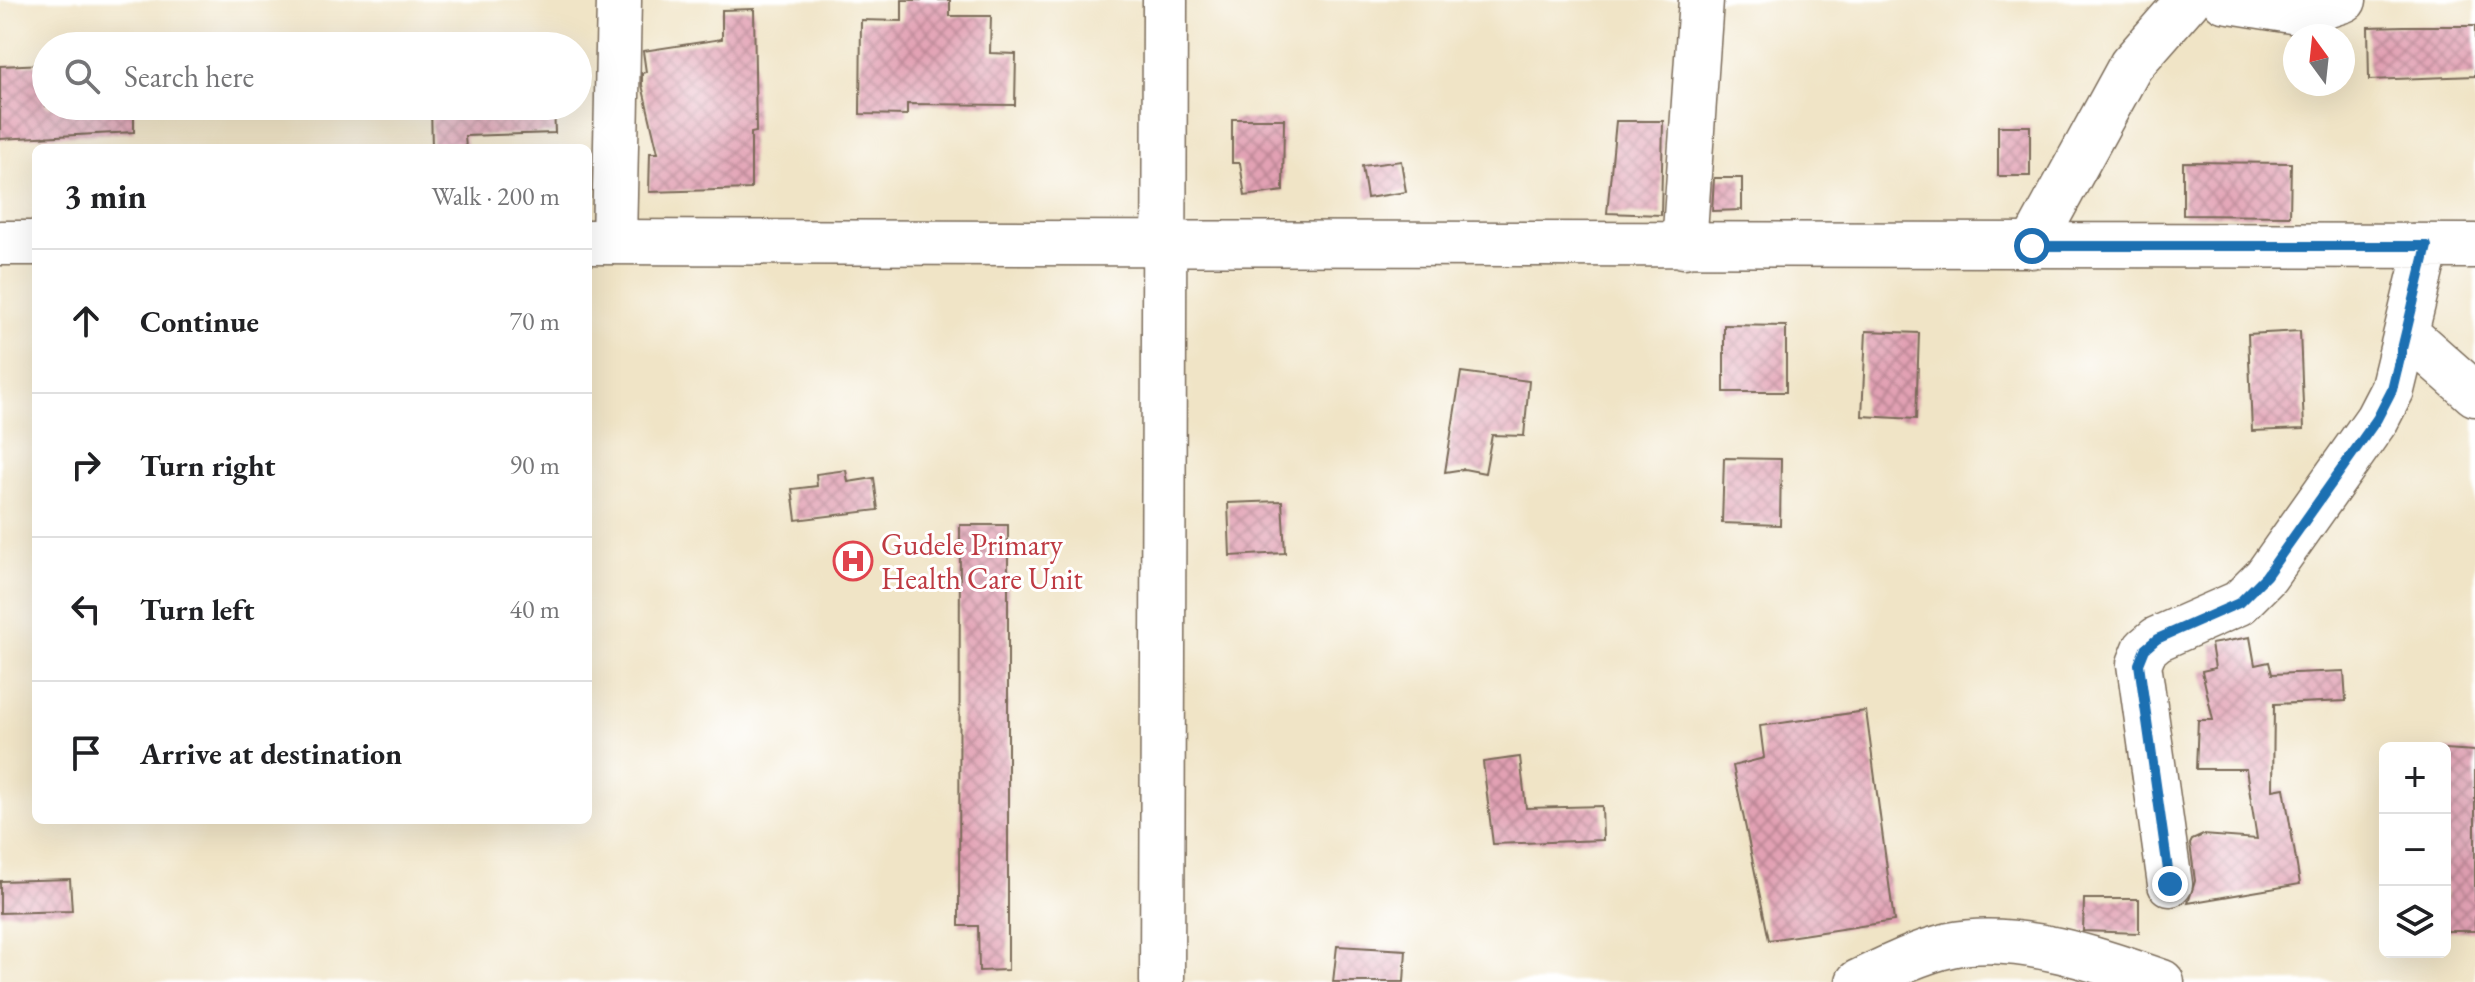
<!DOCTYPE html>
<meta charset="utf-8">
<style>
body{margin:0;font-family:"EB Garamond",serif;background:#f2f2f2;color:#202124}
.controls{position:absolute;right:24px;bottom:24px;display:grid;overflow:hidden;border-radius:12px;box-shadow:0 8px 32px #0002}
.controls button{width:72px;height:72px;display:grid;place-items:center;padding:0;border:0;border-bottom:2px solid #e0e0e0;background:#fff;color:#202124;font:40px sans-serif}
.compass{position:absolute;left:2283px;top:24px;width:72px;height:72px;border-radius:50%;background:#fff;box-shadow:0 8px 32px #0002;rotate:345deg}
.stop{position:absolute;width:24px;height:24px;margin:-18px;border:6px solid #1f6fb2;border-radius:50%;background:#fff}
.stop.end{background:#1f6fb2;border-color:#fff;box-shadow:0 2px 8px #0008}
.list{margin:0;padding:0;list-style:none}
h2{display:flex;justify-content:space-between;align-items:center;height:104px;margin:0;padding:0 32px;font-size:34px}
h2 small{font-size:26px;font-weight:400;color:#757577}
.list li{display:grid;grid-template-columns:52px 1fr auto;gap:24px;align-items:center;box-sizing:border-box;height:144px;padding:0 32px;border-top:2px solid #e0e0e0}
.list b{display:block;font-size:30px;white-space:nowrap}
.list em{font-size:26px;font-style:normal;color:#757577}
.icon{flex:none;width:44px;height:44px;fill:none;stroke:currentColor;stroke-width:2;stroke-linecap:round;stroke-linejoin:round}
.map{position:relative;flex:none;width:2475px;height:982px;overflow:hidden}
.search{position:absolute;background:#fff;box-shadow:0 8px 32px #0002;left:32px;top:32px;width:560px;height:88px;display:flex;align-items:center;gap:20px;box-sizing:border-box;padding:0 28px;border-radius:44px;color:#757577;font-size:30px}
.panel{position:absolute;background:#fff;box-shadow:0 8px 32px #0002;left:32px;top:144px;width:560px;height:680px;border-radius:12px}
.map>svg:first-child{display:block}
.building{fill:url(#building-cross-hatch)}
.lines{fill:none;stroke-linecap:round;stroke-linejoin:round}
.minor-casing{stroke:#7a6b59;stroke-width:47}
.minor{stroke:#fff;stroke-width:44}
.route{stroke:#1f6fb2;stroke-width:10}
.labels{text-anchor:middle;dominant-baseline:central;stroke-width:6;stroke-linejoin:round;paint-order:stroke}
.health-label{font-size:30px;fill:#be3a42;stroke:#fff;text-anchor:start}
</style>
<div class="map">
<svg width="2475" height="982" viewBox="0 0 2475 982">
<defs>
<pattern id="building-cross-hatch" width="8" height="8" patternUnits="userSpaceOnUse" patternTransform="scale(2)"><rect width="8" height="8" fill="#e2a1b4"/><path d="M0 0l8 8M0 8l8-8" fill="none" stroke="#b88392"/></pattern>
</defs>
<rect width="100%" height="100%" fill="#fff"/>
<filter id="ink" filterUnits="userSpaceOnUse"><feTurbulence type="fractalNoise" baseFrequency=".0125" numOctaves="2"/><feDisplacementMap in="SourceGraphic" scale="16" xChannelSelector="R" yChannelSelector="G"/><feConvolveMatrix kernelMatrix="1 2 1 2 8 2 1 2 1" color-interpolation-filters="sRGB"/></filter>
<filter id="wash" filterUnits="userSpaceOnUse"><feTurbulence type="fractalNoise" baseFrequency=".006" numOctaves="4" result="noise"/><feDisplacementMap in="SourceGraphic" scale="32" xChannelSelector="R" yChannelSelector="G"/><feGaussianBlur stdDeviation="1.8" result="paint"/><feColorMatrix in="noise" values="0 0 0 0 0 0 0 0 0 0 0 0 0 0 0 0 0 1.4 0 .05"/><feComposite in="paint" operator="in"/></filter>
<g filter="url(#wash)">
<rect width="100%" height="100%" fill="#f0e4c6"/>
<g id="blocks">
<path class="building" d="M 902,0 L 950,0 L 950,16 L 991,16 L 990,53 L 1016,54 L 1015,105 L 907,104 L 907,115 L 860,114 L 861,20 L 902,21 Z
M 754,9 L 756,132 L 751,133 L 751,189 L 649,192 L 650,153 L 658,153 L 642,85 L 642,73 L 646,72 L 643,51 L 722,39 L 722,10 Z
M 2404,26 L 2475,26 L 2475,76 L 2369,80 L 2368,27 Z
M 45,64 L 46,106 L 134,106 L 134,132 L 0,139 L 0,66 Z
M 431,106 L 554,106 L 555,133 L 465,136 L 466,148 L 432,148 Z
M 1232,119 L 1284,119 L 1283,191 L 1245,196 L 1240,163 L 1232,163 Z
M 1616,121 L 1663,121 L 1661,215 L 1607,213 Z
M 1998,126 L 2030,126 L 2030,176 L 1998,176 Z
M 1401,161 L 1406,192 L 1367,198 L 1362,166 Z
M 2183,162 L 2291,163 L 2290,216 L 2183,215 Z
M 1714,178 L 1742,178 L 1742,210 L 1712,211 Z
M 1724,325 L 1786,326 L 1786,392 L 1724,392 Z
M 1866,331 L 1919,333 L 1916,419 L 1862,416 Z
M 2300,331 L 2304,429 L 2252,431 L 2248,334 Z
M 1461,372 L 1529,381 L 1524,436 L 1492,435 L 1485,473 L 1464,469 L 1445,472 Z
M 1724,458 L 1781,459 L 1780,525 L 1722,523 Z
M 846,470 L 848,482 L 874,478 L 878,510 L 796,520 L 792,489 L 817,486 L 816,474 Z
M 1282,501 L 1285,553 L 1230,556 L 1228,503 Z
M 960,525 L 1008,525 L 1008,970 L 979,971 L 978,926 L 959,926 Z
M 2250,637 L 2255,665 L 2269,662 L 2272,674 L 2344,671 L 2346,701 L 2274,704 L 2273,790 L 2284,788 L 2300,884 L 2188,903 L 2195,881 L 2190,844 L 2192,840 L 2203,835 L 2257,839 L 2246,769 L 2196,769 L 2198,720 L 2213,720 L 2202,671 L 2215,668 L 2211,644 Z
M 1866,711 L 1894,921 L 1769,940 L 1733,766 L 1764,758 L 1760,726 Z
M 2445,749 L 2475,751 L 2475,931 L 2445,931 Z
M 1520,757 L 1526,808 L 1602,806 L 1603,840 L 1493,844 L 1483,762 Z
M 70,879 L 72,911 L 0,913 L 0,881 Z
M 2084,899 L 2139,899 L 2139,933 L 2083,931 Z
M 1337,946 L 1406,950 L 1404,982 L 1333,982 Z"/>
</g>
</g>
<g filter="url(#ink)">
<use href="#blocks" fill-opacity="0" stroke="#7a6b59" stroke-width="2"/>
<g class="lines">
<g class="minor-casing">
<path id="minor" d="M 2224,0 L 2304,13 L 2344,0
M 588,242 L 2475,246
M 614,242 L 619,0
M 0,243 L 36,243
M 1684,246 L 1701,0
M 2032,246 L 2131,65 L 2188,0
M 2406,333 L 2475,394
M 2170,884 L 2139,664 L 2145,649 L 2157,639 L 2239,603 L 2266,576 L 2377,419 L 2392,390 L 2427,246
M 1162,982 L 1165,0
M 1858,982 C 1887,968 1919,952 1950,945 C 2016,931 2100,960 2162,982"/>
</g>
<use href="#minor" class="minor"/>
</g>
</g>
<g class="lines" filter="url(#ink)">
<path class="route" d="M 2032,246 L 2427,246 L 2392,390 L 2377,419 L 2266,576 L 2239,603 L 2157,639 L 2145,649 L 2139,664 L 2170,884"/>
</g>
<defs>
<g id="hospital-ring" transform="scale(2)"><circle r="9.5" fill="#fff" stroke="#e0444e" stroke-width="1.5"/><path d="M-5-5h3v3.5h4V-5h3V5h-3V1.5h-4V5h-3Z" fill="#e0444e"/></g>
</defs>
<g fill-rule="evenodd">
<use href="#hospital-ring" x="853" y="561"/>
</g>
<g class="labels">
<g class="health-label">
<text x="881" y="544">Gudele Primary<tspan x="881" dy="34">Health Care Unit</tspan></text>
</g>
</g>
</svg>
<div class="controls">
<button>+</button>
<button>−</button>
<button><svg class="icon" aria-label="layers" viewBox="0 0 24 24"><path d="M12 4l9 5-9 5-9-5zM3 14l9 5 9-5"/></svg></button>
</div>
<svg class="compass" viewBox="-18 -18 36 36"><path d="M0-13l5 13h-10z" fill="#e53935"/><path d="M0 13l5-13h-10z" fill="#757577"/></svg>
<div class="stop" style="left:2032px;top:246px"></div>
<div class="stop end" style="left:2170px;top:884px"></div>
<div class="search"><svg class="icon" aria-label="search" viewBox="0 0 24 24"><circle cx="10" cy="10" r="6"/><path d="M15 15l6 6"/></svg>Search here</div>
<section class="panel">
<h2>3 min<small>Walk · 200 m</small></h2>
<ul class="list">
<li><svg class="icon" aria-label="ahead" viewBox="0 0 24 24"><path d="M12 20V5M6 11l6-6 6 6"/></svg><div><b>Continue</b></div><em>70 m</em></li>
<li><svg class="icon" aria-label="right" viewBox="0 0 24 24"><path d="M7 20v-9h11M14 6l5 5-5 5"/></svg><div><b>Turn right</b></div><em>90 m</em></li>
<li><svg class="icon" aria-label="left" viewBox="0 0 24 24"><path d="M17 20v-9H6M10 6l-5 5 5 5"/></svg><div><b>Turn left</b></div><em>40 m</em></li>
<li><svg class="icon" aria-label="arrive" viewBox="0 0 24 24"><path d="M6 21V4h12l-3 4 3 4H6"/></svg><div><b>Arrive at destination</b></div></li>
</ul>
</section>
</div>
